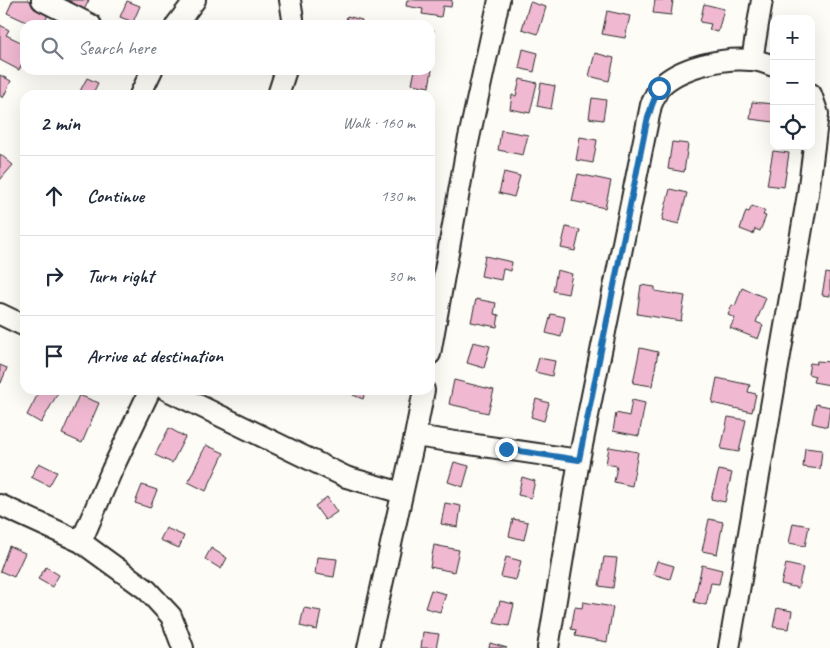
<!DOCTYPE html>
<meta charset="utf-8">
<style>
body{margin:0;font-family:Caveat,sans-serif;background:#f2f2f3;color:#1f2937}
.controls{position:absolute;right:15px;top:15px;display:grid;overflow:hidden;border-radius:10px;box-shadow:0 5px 20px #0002}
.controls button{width:45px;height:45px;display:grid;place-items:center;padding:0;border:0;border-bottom:1px solid #e0e1e3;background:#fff;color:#1f2937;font:25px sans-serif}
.stop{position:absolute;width:15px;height:15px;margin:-11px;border:4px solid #1f6fb2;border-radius:50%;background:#fff}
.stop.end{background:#1f6fb2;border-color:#fff;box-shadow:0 1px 5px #0008}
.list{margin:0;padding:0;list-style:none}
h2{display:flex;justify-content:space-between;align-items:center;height:65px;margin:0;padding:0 20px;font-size:21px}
h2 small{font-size:16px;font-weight:400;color:#747a83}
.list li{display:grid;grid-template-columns:32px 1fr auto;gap:15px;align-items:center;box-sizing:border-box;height:80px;padding:0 20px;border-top:1px solid #e0e1e3}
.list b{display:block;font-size:19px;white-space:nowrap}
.list em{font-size:16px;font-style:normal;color:#747a83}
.icon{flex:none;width:28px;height:28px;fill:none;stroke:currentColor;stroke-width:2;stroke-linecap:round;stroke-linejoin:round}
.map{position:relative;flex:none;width:830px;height:648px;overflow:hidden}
.search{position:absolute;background:#fff;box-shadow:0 5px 20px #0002;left:20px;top:20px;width:415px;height:55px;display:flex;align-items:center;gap:12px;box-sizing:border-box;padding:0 18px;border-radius:15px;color:#747a83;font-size:19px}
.panel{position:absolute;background:#fff;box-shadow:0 5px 20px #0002;left:20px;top:90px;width:415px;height:305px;border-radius:15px}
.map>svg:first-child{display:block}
.building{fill:#f0b9d1;stroke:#2b2b2b}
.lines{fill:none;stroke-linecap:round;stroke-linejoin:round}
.minor-casing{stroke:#2b2b2b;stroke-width:24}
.minor{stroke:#fdfcf7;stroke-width:20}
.route{stroke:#1f6fb2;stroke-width:6}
</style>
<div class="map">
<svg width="830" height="648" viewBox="0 0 830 648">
<rect width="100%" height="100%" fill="#fdfcf7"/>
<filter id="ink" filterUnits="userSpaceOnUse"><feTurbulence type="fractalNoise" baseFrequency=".02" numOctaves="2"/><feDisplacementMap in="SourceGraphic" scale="10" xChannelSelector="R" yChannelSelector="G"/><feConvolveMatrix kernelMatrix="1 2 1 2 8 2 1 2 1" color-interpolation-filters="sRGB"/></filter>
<g filter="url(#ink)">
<path class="building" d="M 13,0 L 28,0 L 50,11 L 43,25 L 33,25 L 7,13 Z
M 59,0 L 89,0 L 83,12 Z
M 407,0 L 452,0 L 451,7 L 443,6 L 441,17 L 422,14 L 423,9 L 406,6 Z
M 655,0 L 673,0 L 671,15 L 653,13 Z
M 127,1 L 140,6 L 133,22 L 120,17 Z
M 530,2 L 546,7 L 538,34 L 522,29 Z
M 704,4 L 724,9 L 718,32 L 709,30 L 711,24 L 700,22 Z
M 607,11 L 630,16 L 625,38 L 602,34 Z
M 347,16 L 362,20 L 361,25 L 345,25 Z
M 0,25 L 9,30 L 6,35 L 25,44 L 25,57 L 19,70 L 0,60 Z
M 430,29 L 434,30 L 430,49 Z
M 523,49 L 538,53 L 534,72 L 519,68 Z
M 595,53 L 614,58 L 609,81 L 589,76 Z
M 415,70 L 432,70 L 429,87 L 412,84 Z
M 0,75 L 11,81 L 3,98 L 0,96 Z
M 87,78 L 98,83 L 92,95 L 83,95 L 79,93 Z
M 520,79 L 537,83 L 530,113 L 510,109 L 512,95 L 516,96 Z
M 541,83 L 555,86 L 551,109 L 537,106 Z
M 592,98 L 606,100 L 603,120 L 589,118 Z
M 752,102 L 774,104 L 774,122 L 750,119 Z
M 501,130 L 528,135 L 523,155 L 498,150 Z
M 580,137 L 597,140 L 593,163 L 576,160 Z
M 672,142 L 688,144 L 684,172 L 668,169 Z
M 773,151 L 789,153 L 784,187 L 767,185 Z
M 0,154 L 13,165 L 0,180 Z
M 504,172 L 520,176 L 514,197 L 499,193 Z
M 578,174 L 611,181 L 605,208 L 572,201 Z
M 670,189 L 687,193 L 679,224 L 662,220 Z
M 752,206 L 765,211 L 763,215 L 766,216 L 760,231 L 755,229 L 753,234 L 740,229 L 746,211 L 749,212 Z
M 566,227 L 580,230 L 575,251 L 561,248 Z
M 485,256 L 512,262 L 511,271 L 503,269 L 501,280 L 481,276 Z
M 557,270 L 572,274 L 568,294 L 553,291 Z
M 826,273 L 830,274 L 830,296 L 822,295 Z
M 641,285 L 655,287 L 655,291 L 685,296 L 681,321 L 637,314 Z
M 742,288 L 766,298 L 756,322 L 763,325 L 758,339 L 730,328 L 735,318 L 728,315 L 732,305 L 735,306 Z
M 476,299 L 496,303 L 494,314 L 499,315 L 497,327 L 471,322 Z
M 551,314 L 565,317 L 561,337 L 546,333 Z
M 473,342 L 490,346 L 484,368 L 467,363 Z
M 640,348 L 658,352 L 652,386 L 633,383 Z
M 539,358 L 555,361 L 552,376 L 535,372 Z
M 817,361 L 830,362 L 830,385 L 813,382 L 815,376 L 808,374 L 810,363 L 816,364 Z
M 0,365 L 7,368 L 1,383 L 0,383 Z
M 717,378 L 750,385 L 748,392 L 756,394 L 752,412 L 712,403 Z
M 454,380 L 494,390 L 488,413 L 449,404 Z
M 40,390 L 59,391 L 41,423 L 27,415 Z
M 354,390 L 366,390 L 363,399 L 353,395 Z
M 79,395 L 99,403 L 82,443 L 62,434 Z
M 536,399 L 549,403 L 544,421 L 531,417 Z
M 632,400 L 645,403 L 639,436 L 613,431 L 616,413 L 629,416 Z
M 816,404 L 830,407 L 827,427 L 812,423 Z
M 728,417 L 746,420 L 739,452 L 721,449 Z
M 169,428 L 185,437 L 172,463 L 155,455 Z
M 206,445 L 224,453 L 206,491 L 188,482 Z
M 609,447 L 638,452 L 632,486 L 614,482 L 617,466 L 606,464 Z
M 805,448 L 822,450 L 820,469 L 803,467 Z
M 454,462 L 469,466 L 463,487 L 448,482 Z
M 39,463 L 57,472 L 49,486 L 31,477 Z
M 719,470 L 732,473 L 725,502 L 711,499 Z
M 522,477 L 535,481 L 531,498 L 518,495 Z
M 142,485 L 157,490 L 150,508 L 135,503 Z
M 327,497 L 337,512 L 325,520 L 315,506 Z
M 445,503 L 461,506 L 458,527 L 441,524 Z
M 513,519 L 528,522 L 524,540 L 509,536 Z
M 709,519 L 723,522 L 717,554 L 702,551 Z
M 793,523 L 809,526 L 805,546 L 789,543 Z
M 166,528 L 184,536 L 179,548 L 160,540 Z
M 434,545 L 459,550 L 454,572 L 430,567 Z
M 9,546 L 25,553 L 14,577 L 0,571 Z
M 211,548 L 227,558 L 221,569 L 205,559 Z
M 317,557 L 337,559 L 334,577 L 315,574 Z
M 506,557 L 521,561 L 516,580 L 501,577 Z
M 604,557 L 617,558 L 613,588 L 599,586 Z
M 657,561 L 674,566 L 670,579 L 653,574 Z
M 786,564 L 803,568 L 798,588 L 781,584 Z
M 702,565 L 722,570 L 719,584 L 711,583 L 706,605 L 694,602 Z
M 46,567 L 59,575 L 52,587 L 38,579 Z
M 431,590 L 446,594 L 440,612 L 425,608 Z
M 500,601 L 514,604 L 509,626 L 494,623 Z
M 583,602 L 613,607 L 607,642 L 575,636 L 576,630 L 571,629 L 575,607 L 582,608 Z
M 304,608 L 321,611 L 317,630 L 300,626 Z
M 777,608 L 792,611 L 789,629 L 773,627 Z
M 423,632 L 439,634 L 436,648 L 421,648 Z
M 490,643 L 507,648 L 489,648 Z"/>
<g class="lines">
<g class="minor-casing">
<path id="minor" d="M 42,0 L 91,25
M 290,0 L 293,19 L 293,25
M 176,25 L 195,0
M 752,60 L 762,0
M 140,95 L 152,70
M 278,95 L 286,70
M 0,314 L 25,326
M 430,354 L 467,147 L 499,0
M 167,390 L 346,477 L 402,493
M 415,436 L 579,460
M 0,505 L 81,542 L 147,590 L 171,616 L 183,648
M 81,542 L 112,470 L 150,390
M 368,648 L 415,436 L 424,390
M 548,648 L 579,460 L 651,105 C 654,99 656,92 660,87 C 679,67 724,57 751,60 C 759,60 767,64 774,66
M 729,648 L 808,194 L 818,114 L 811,94"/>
</g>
<use href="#minor" class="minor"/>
</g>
</g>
<g class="lines" filter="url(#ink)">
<path class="route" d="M 506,449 L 579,460 L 647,121 L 652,105 L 659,88"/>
</g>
</svg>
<div class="controls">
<button>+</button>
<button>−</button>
<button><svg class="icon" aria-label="locate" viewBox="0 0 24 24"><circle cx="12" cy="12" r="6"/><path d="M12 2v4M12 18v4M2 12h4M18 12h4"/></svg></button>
</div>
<div class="stop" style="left:659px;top:88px"></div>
<div class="stop end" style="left:506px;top:449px"></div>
<div class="search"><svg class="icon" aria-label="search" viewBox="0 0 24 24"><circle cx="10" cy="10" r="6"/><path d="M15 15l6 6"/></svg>Search here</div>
<section class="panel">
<h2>2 min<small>Walk · 160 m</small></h2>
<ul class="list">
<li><svg class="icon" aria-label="ahead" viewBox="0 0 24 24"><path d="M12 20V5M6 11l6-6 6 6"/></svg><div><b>Continue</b></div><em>130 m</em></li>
<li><svg class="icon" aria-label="right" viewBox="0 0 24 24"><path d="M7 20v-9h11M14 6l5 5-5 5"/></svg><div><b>Turn right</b></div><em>30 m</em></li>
<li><svg class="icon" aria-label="arrive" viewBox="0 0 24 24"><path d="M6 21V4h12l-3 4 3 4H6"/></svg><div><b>Arrive at destination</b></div></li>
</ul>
</section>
</div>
